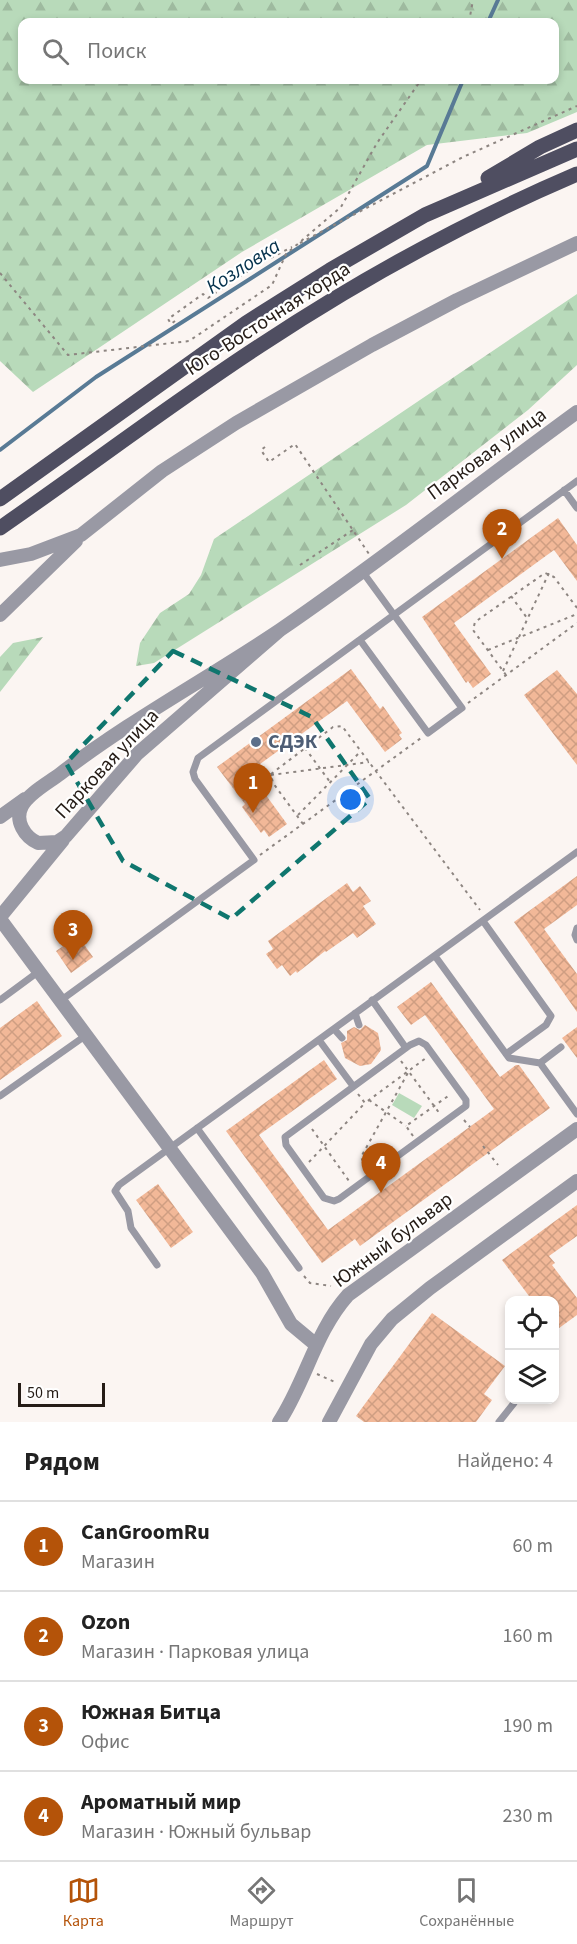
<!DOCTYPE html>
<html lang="ru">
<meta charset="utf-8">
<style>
body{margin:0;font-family:"Source Sans 3",sans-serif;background:#f2f2f2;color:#222}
.controls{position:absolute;right:18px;bottom:18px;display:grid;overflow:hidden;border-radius:12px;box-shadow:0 3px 9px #0003}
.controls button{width:54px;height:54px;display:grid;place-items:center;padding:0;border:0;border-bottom:2px solid #e0e0e0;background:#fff;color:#222;font:30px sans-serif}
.scale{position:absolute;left:18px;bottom:15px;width:87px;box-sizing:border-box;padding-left:6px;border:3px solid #251c16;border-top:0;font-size:16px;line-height:21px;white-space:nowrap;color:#251c16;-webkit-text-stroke:4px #fff;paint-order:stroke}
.you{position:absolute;left:351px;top:800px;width:21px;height:21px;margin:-15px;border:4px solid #fff;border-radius:50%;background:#1a73e8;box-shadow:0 0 0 9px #1a73e833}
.badge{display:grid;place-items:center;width:39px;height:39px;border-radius:50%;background:#b45309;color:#fff;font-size:20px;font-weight:700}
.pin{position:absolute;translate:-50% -50px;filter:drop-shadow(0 2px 3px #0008)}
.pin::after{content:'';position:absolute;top:32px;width:21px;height:18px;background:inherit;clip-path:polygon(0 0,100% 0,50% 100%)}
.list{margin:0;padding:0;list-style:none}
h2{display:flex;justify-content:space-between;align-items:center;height:78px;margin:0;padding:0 24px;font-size:26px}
h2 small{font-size:20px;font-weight:400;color:#767676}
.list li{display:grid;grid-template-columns:39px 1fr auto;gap:18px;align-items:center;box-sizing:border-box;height:90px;padding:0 24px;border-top:2px solid #e0e0e0}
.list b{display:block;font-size:22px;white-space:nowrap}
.list p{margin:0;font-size:20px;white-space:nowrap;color:#767676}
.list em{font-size:20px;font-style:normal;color:#767676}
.icon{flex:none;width:33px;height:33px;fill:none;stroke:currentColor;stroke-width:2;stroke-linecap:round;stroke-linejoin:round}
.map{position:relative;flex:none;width:577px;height:1422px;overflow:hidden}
.search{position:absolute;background:#fff;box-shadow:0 3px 9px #0003;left:18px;right:18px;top:18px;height:66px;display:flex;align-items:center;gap:15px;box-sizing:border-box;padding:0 21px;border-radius:12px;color:#767676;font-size:22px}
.sheet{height:438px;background:#fff}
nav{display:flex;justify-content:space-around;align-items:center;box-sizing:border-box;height:84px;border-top:2px solid #e0e0e0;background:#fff;font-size:16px;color:#767676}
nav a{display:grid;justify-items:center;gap:3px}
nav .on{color:#b45309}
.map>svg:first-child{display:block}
.forest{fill:url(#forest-firs);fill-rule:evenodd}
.park{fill:#b8daba}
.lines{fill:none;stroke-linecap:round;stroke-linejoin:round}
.stream{stroke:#587a95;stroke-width:4}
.building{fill:url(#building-cross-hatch)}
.path{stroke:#8d8581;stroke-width:2;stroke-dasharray:3 4.5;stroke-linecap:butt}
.service{stroke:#9999a4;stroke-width:7}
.minor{stroke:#9999a4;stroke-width:14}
.primary{stroke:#4f4e61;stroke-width:15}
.marked{fill:none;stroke:#0f766e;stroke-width:4.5;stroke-dasharray:12 8;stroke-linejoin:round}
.service-dot{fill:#5c6f8a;stroke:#fff;stroke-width:2}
.labels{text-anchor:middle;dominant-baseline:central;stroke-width:4.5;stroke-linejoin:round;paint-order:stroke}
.street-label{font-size:20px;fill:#251c16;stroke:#fff}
.service-label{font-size:20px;font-weight:bold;fill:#4e5e75;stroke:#fff;text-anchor:start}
.water-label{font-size:21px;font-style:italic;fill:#06324d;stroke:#fff}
</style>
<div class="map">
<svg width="577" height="1422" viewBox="0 0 577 1422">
<defs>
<pattern id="forest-firs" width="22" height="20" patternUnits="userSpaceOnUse" patternTransform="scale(1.5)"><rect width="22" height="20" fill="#b8daba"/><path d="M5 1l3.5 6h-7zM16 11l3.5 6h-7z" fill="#9eba9f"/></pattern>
<pattern id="building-cross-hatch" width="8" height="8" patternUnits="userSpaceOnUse" patternTransform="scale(1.5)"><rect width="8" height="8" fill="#f2b898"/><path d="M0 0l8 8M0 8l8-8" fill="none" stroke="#cf9e82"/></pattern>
</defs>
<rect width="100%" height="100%" fill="#fbf5f2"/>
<path class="forest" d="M 0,0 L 577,0 L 577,112 L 527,133 L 427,145 L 242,252 L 33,392 L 0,361 ZM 22,22 L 554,22 L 554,80 L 22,80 Z
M 577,294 L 577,365 L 528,410 L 406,505 L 154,663 L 136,666 L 140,643 L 160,613 L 189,594 L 201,575 L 214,539 Z
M 43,637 L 0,692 L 0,657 L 13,643 Z"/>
<path class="park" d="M 399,1093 L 422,1106 L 414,1118 L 392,1105 Z"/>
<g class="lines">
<path class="stream" d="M 488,22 L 498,0
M 0,450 L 96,377 L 427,166 L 463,80"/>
</g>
<path class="building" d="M 558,518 L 577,545 L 577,581 L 554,550 L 454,623 L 491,674 L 473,688 L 468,681 L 466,683 L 422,617 Z
M 351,669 L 380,709 L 383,706 L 402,733 L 399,735 L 402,739 L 385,752 L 347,701 L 249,772 L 287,824 L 269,837 L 264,830 L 261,833 L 242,807 L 245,804 L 217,767 Z
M 557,670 L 577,694 L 577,765 L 524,695 Z
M 577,876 L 577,905 L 544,929 L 577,974 L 577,1012 L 514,922 Z
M 347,883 L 353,892 L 360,886 L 371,901 L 363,906 L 376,924 L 357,938 L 353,933 L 326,952 L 325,951 L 297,973 L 296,971 L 290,976 L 282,965 L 277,969 L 266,954 L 273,949 L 268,941 Z
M 78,936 L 93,957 L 71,973 L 56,951 Z
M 431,982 L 500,1077 L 516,1065 L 519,1065 L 550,1108 L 360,1246 L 355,1239 L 322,1263 L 226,1131 L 324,1060 L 337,1079 L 259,1135 L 328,1230 L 486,1115 L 494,1109 L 425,1015 L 411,1025 L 397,1007 Z
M 37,1001 L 62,1036 L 0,1080 L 0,1028 Z
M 365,1025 L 378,1033 L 381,1050 L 371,1064 L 360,1066 L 345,1058 L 341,1043 L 347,1040 L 347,1031 L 354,1027 L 360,1030 Z
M 577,1027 L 577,1058 L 562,1038 Z
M 158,1184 L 193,1232 L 171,1248 L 136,1200 Z
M 577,1205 L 577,1236 L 549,1256 L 555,1263 L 552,1265 L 577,1298 L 577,1315 L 555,1331 L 555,1300 L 532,1300 L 502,1260 Z
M 432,1313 L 505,1366 L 484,1394 L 492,1400 L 476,1422 L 364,1422 L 356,1416 Z"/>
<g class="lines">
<path class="path" d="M 469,22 L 473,0
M 300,243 L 463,157 L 577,106
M 0,273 L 68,355 L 189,341 L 272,285 L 286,254 L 341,207 L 377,143 L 421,80
M 175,321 L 171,324 L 168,319 L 203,294 L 208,298 L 257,265 L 292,247
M 265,447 L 261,450 L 269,462 L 295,444 L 369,554
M 300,565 L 353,530
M 511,596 L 527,618
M 488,650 L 577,614
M 503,671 L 549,573
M 506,675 L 473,630 L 475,622 L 545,573 L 554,577 L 577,608
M 468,703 L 577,623
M 305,748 L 330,782
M 271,775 L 369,762
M 298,815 L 361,751
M 303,824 L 273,783 L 271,774 L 333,727 L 342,726 L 480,910
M 260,855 L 421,738
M 401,1061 L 440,1114
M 358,1094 L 365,1103 L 426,1058
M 369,1100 L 406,1126
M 464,1120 L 470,1127
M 312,1129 L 349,1181
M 413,1136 L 406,1126 L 451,1094
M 483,1146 L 498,1165
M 309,1162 L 365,1103
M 366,1168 L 361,1157 L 409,1071
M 304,1276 L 310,1283 L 331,1286
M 317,1374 L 337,1383"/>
<path class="service" d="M 564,490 L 577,508
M 360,640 L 428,733 L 462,708 L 362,571
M 483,921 L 551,1016 L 546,1025 L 506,1054
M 577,928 L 575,935 L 577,940
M 435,956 L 509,1058 L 540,1063 L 577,1114
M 0,1000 L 38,972
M 372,1000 L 406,1048
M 60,1001 L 254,860 L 195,779 L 193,772 L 198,758 L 577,481
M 355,1013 L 359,1025
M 334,1029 L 342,1038
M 319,1040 L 353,1086
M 419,1041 L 426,1045 L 466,1100 L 466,1106 L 339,1199 L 334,1201 L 324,1198 L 286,1145 L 285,1137 L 410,1045 Z
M 540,1063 L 561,1047
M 0,1096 L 85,1036
M 197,1128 L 299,1268
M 157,1265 L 131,1228 L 128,1211 L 115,1191 L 119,1185 L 577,852
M 499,1422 L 514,1403"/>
<path class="minor" d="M 0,560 L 31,554 L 81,535 L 162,471 L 236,423 L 372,345 L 457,300 L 577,243
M 0,615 L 76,541
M 280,630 L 137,754 L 66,836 L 57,842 L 38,843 C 25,837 14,821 22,806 C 29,793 48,783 60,774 C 130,720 207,679 280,630 C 381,561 478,484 577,412
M 0,817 L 25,799
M 0,917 L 63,840
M 0,919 L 262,1273 L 291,1324 L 315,1344
M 279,1422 C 306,1381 315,1332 348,1295 L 577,1129
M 329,1422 L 371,1344 L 392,1319 L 430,1288 L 577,1181"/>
<path class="primary" d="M 488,178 L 540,147 L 577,130
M 0,499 L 246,323 L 330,270 L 425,215 L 577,149
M 0,528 C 87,468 172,403 261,345 C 361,279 467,221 577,174"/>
</g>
<path class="marked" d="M 173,651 L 312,717 L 370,799 L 231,919 L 123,861 L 66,763 Z"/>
<circle class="service-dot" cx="256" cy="742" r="6"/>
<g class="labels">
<g class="street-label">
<text transform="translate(268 319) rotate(-33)">Юго-Восточная хорда</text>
<text transform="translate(487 454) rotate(-36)">Парковая улица</text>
<text transform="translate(107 764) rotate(-47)">Парковая улица</text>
<text transform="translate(393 1240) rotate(-37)">Южный бульвар</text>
</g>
<g class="service-label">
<text x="268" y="742">СДЭК</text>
</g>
<g class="water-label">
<text transform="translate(243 266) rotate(-33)">Козловка</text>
</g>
</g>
</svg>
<div class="controls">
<button><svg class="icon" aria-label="locate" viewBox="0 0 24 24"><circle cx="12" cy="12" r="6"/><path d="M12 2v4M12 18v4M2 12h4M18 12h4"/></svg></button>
<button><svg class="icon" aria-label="layers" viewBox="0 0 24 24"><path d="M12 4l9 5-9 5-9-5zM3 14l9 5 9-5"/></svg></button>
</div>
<div class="scale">50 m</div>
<div class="you"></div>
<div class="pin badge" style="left:253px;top:813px">1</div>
<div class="pin badge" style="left:502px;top:559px">2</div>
<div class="pin badge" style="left:73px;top:960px">3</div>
<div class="pin badge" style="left:381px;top:1193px">4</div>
<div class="search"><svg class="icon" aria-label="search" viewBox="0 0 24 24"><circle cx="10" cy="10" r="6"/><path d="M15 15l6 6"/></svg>Поиск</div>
</div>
<section class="sheet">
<h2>Рядом<small>Найдено: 4</small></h2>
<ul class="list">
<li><span class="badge">1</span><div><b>CanGroomRu</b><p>Магазин</p></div><em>60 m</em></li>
<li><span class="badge">2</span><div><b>Ozon</b><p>Магазин · Парковая улица</p></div><em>160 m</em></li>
<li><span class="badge">3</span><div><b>Южная Битца</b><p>Офис</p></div><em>190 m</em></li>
<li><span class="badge">4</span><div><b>Ароматный мир</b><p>Магазин · Южный бульвар</p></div><em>230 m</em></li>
</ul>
</section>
<nav>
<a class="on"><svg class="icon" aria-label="map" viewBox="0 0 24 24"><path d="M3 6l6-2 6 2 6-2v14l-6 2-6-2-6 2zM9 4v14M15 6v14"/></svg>Карта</a>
<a><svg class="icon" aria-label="directions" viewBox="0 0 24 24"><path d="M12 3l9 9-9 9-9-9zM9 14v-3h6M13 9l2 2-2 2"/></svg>Маршрут</a>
<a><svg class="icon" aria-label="saved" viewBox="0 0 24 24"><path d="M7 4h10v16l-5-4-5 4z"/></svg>Сохранённые</a>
</nav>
